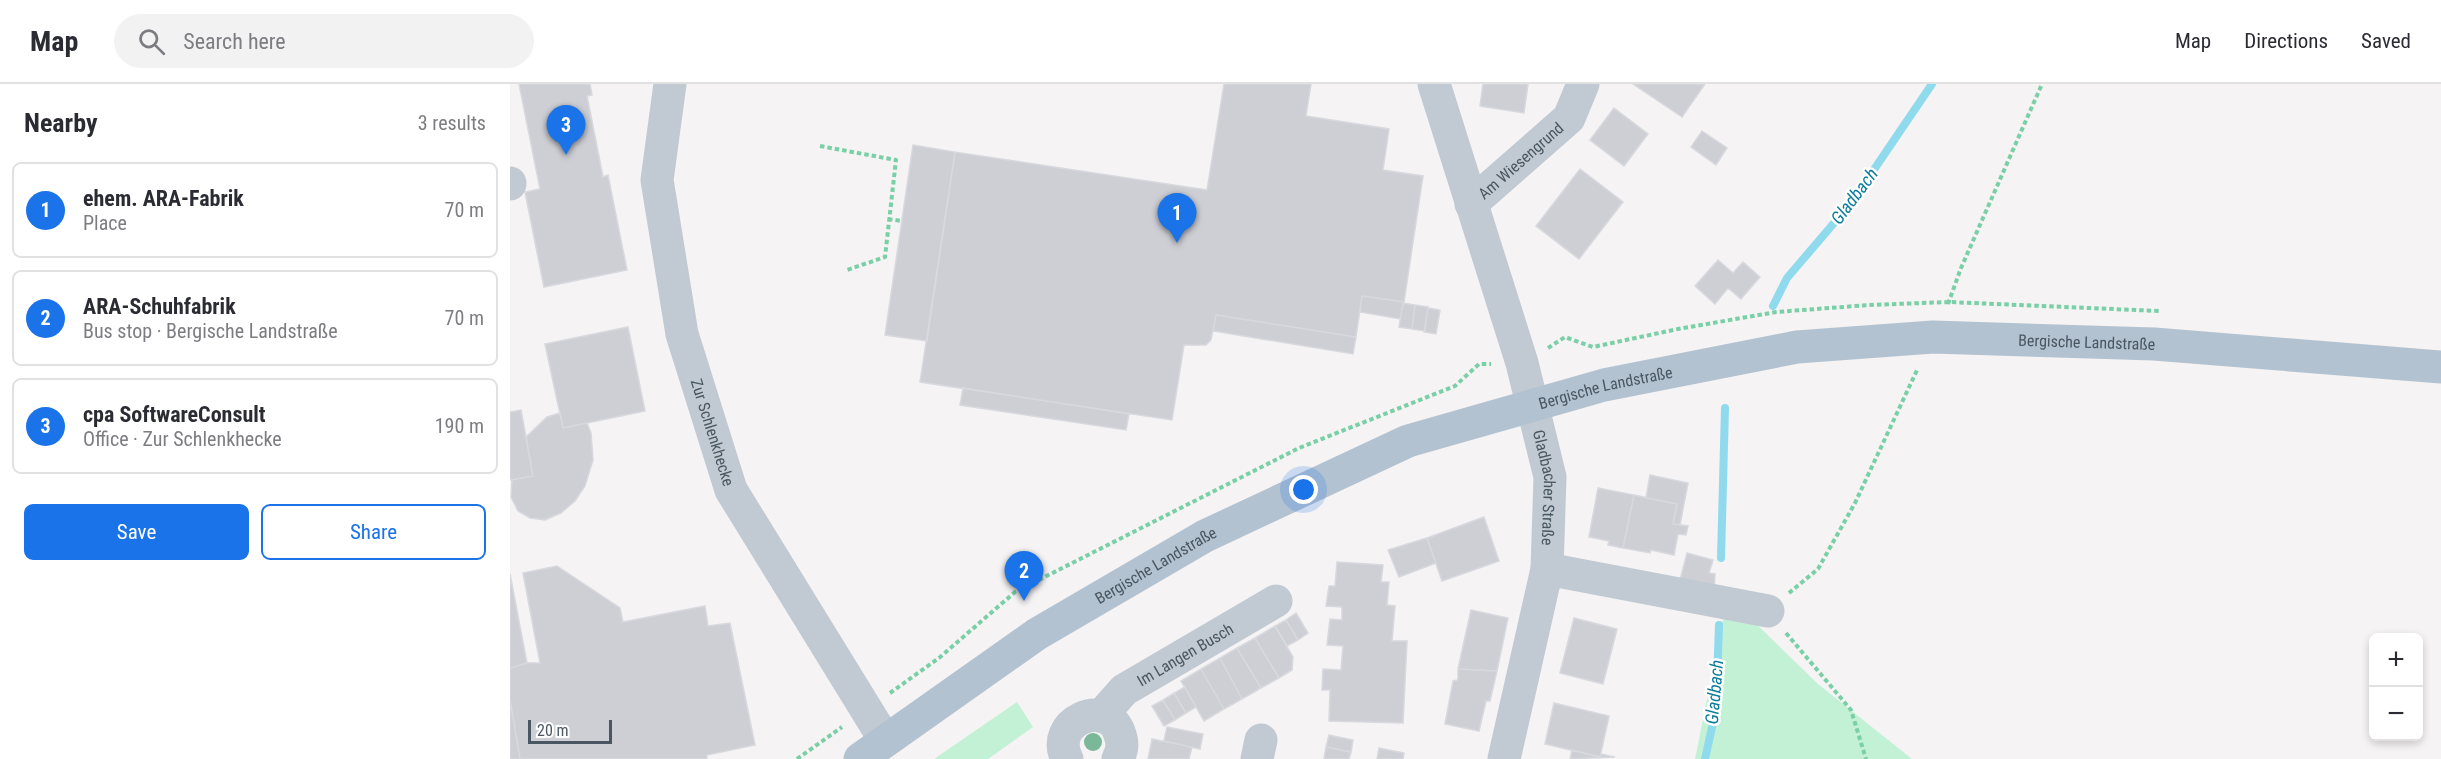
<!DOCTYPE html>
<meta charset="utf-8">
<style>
body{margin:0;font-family:"Roboto Condensed",sans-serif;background:#f2f2f3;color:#2b2b33}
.controls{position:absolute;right:18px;bottom:18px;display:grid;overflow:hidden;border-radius:9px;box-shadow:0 3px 9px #0003}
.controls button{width:54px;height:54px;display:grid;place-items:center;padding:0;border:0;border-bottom:2px solid #e1e1e2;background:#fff;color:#2b2b33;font:30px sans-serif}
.scale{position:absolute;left:18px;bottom:15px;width:84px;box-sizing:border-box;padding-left:6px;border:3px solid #4a5661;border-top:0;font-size:16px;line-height:21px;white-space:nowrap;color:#4a5661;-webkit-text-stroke:4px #fff;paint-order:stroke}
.you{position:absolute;left:794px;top:406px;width:21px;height:21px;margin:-15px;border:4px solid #fff;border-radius:50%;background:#1a73e8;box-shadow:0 0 0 9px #1a73e833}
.badge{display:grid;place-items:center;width:39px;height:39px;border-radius:50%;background:#1a73e8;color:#fff;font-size:20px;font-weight:700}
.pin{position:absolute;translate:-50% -50px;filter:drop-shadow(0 2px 3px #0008)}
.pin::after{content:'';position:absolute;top:32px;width:21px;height:18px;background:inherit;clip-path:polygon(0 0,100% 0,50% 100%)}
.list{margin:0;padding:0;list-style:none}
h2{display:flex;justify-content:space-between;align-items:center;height:78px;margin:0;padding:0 24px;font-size:26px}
h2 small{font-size:20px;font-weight:400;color:#7c7c81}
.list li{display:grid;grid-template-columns:39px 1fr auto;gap:18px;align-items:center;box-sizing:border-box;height:96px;margin:0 12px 12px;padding:0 12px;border:2px solid #e1e1e2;border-radius:9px}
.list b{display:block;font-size:22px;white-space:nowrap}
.list p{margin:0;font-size:20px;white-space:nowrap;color:#7c7c81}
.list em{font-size:20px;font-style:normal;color:#7c7c81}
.actions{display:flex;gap:12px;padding:18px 24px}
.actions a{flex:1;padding:14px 0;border:2px solid #1a73e8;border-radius:9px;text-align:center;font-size:21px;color:#1a73e8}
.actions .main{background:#1a73e8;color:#fff}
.icon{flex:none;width:33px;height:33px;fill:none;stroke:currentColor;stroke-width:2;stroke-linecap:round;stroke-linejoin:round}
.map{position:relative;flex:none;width:1931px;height:675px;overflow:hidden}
header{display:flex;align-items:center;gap:36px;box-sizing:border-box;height:84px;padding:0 30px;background:#fff;border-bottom:2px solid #e1e1e2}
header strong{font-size:28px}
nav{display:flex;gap:33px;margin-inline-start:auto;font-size:21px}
.search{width:420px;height:54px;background:#f2f2f3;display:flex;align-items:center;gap:15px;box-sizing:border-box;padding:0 21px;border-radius:33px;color:#7c7c81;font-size:22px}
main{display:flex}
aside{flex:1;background:#fff}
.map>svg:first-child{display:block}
.green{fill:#c3f1d5}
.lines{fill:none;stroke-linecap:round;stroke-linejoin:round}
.stream{stroke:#90daee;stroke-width:8}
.building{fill:#cdcfd5;stroke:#d7d9de;stroke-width:1.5}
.path{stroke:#7ad0a6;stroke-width:4;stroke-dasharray:4.5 3;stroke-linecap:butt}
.minor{stroke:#c1cad2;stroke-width:33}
.major{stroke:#b3c2d1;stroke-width:33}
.tree{fill:#7bb799}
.labels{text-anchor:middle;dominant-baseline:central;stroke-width:5;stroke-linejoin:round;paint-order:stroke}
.street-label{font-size:16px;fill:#4a5661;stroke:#fff}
.water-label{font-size:18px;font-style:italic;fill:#0c7c9b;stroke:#fff}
</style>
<header>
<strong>Map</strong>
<div class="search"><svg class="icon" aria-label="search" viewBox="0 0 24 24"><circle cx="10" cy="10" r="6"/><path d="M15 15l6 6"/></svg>Search here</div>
<nav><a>Map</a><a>Directions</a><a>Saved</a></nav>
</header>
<main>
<aside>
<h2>Nearby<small>3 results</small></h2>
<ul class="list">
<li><span class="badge">1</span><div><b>ehem. ARA-Fabrik</b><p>Place</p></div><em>70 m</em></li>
<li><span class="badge">2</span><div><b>ARA-Schuhfabrik</b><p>Bus stop · Bergische Landstraße</p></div><em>70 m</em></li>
<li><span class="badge">3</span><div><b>cpa SoftwareConsult</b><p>Office · Zur Schlenkhecke</p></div><em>190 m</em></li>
</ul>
<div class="actions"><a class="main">Save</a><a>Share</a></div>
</aside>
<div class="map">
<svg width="1931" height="675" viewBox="0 0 1931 675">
<rect width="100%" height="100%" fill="#f5f3f3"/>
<path class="green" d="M 1238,532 L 1308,600 L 1402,675 L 1185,675 L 1213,535 Z
M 507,618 L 523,643 L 478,675 L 424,675 Z"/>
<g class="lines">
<path class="stream" d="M 1263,222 L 1277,194 L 1342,118 L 1422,0
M 1211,474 L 1215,324
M 1195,675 L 1206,625 L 1209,541"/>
</g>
<path class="building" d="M 9,0 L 80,0 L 82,11 L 77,12 L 93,93 L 98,91 L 117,186 L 34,203 L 15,108 L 30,105 Z
M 714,0 L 801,0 L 796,32 L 879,45 L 873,86 L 913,92 L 894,218 L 852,212 L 846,253 L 706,231 L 701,256 L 696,261 L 674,261 L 662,336 L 410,298 L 445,68 L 697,106 Z
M 973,0 L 1018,0 L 1014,29 L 970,22 Z
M 1123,0 L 1195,0 L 1172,33 Z
M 1104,24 L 1138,50 L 1114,82 L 1080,56 Z
M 1192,47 L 1217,64 L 1206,81 L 1181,63 Z
M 403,61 L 445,68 L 417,257 L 375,251 Z
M 1070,85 L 1113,118 L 1069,175 L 1026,142 Z
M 1208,176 L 1223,189 L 1233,178 L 1250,193 L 1231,215 L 1218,204 L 1205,220 L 1185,202 Z
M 852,212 L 894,218 L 890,235 L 850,228 Z
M 893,219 L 905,221 L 902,245 L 889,243 Z
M 905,221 L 918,223 L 915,247 L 902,245 Z
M 918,224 L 930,226 L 926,250 L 914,248 Z
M 706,231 L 846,253 L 843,270 L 703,247 Z
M 118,243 L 135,327 L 53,344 L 35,260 Z
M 453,304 L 619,330 L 616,346 L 450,321 Z
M 11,326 L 23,392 L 0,396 L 0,328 Z
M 50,329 L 53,344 L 77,339 L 81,349 L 83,376 L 75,402 L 65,417 L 51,429 L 35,436 L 20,434 L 8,427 L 1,413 L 2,396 L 23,392 L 16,353 L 37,333 Z
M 1140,391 L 1178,399 L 1170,441 L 1163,440 L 1167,420 L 1136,414 Z
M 1088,404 L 1124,411 L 1113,464 L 1098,461 L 1099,457 L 1079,453 Z
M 1124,411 L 1167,420 L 1163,440 L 1178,442 L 1176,451 L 1168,450 L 1164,471 L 1141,466 L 1140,469 L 1113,464 Z
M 974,433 L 989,477 L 932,497 L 917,454 Z
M 917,454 L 926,479 L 889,493 L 878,466 Z
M 1177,469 L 1203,476 L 1199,489 L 1205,490 L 1204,511 L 1168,504 Z
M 827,478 L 873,481 L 871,498 L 879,498 L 877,521 L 885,522 L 882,557 L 897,557 L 893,639 L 819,637 L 820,606 L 812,606 L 813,585 L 831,586 L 833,562 L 817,561 L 820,535 L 832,536 L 832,523 L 816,522 L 819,502 L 825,502 Z
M 47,482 L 110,524 L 113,538 L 195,522 L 198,542 L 220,539 L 245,661 L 197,671 L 197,675 L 10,675 L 0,615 L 0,584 L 17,579 L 30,579 L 13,489 Z
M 0,490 L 17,579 L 0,584 Z
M 961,526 L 998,534 L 987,587 L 948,585 Z
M 786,529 L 798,549 L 788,556 L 776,536 Z
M 1064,534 L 1107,545 L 1093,600 L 1050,589 Z
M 776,536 L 788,556 L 777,562 L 765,542 Z
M 765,542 L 783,573 L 782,586 L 769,594 L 745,554 Z
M 745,554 L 769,594 L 751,604 L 727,564 Z
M 727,564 L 751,604 L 732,615 L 710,574 Z
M 710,574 L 732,615 L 714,625 L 691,585 Z
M 691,585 L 714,625 L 694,637 L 671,597 Z
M 948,585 L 987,587 L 980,617 L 976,617 L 969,647 L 935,640 L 943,597 L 948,596 Z
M 675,603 L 686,623 L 676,629 L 664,609 Z
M 664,609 L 676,629 L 665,636 L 653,616 Z
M 0,615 L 10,675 L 0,675 Z
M 653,616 L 665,636 L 654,642 L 642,622 Z
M 1044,619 L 1099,632 L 1090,673 L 1035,660 Z
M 657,643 L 693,650 L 690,665 L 654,657 Z
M 819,651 L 843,656 L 841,668 L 816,663 Z
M 642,655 L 682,663 L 679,675 L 638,675 Z
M 816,663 L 841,668 L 839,675 L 814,675 Z
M 869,664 L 894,669 L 893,675 L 867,675 Z
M 1062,666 L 1090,673 L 1091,670 L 1105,673 L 1060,675 Z"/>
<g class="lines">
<path class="path" d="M 310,62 L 386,76 L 375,173 L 337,186
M 378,135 L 392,137
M 1438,220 L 1451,184 L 1532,0
M 1038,264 L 1055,253 L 1083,263 L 1168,245 L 1266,228 L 1359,221 L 1439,218 L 1649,227
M 1279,509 L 1308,485 L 1345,419 L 1408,284
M 1276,549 L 1341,626 L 1356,675
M 380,609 L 429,574 L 505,508 L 789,364 L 945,302 L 969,280 L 981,280
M 287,675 L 332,643"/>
<g class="minor">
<path id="s1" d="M 160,0 L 147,96 L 172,250 L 221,406 L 375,656"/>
<path id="s2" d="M 924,0 L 1012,279 L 1040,393 L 1037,485 L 994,675"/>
<path d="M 0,99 L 0,100"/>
<path id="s3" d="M 961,120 L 1059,34 L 1073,0"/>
<path d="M 1037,485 L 1258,527"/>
<path id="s4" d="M 593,633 L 598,624 L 614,606 L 766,517"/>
<path d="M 557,675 C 538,638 596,613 609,648 C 613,658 613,665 608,675"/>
<path d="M 747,675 L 751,656"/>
</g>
<path class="major" id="s5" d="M 350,675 L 527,550 L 695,452 L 898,357 L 1094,301 L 1287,263 L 1423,253 L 1644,260 L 1931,283"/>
</g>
<circle class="tree" cx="583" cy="658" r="9"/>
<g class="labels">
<g class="street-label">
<text stroke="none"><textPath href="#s3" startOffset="66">Am Wiesengrund</textPath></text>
<text stroke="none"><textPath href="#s5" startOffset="1326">Bergische Landstraße</textPath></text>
<text stroke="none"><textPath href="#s5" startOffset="840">Bergische Landstraße</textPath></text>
<text stroke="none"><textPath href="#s1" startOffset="356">Zur Schlenkhecke</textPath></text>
<text stroke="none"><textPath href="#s2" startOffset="420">Gladbacher Straße</textPath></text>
<text stroke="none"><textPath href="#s5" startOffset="354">Bergische Landstraße</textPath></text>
<text stroke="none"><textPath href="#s4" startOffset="105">Im Langen Busch</textPath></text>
</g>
<g class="water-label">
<text transform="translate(1344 112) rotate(-53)">Gladbach</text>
<text transform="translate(1204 608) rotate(-85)">Gladbach</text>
</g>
</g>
</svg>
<div class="controls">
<button>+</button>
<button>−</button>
</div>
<div class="scale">20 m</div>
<div class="you"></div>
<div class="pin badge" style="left:667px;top:159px">1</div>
<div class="pin badge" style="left:514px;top:517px">2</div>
<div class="pin badge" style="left:56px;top:71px">3</div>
</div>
</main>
